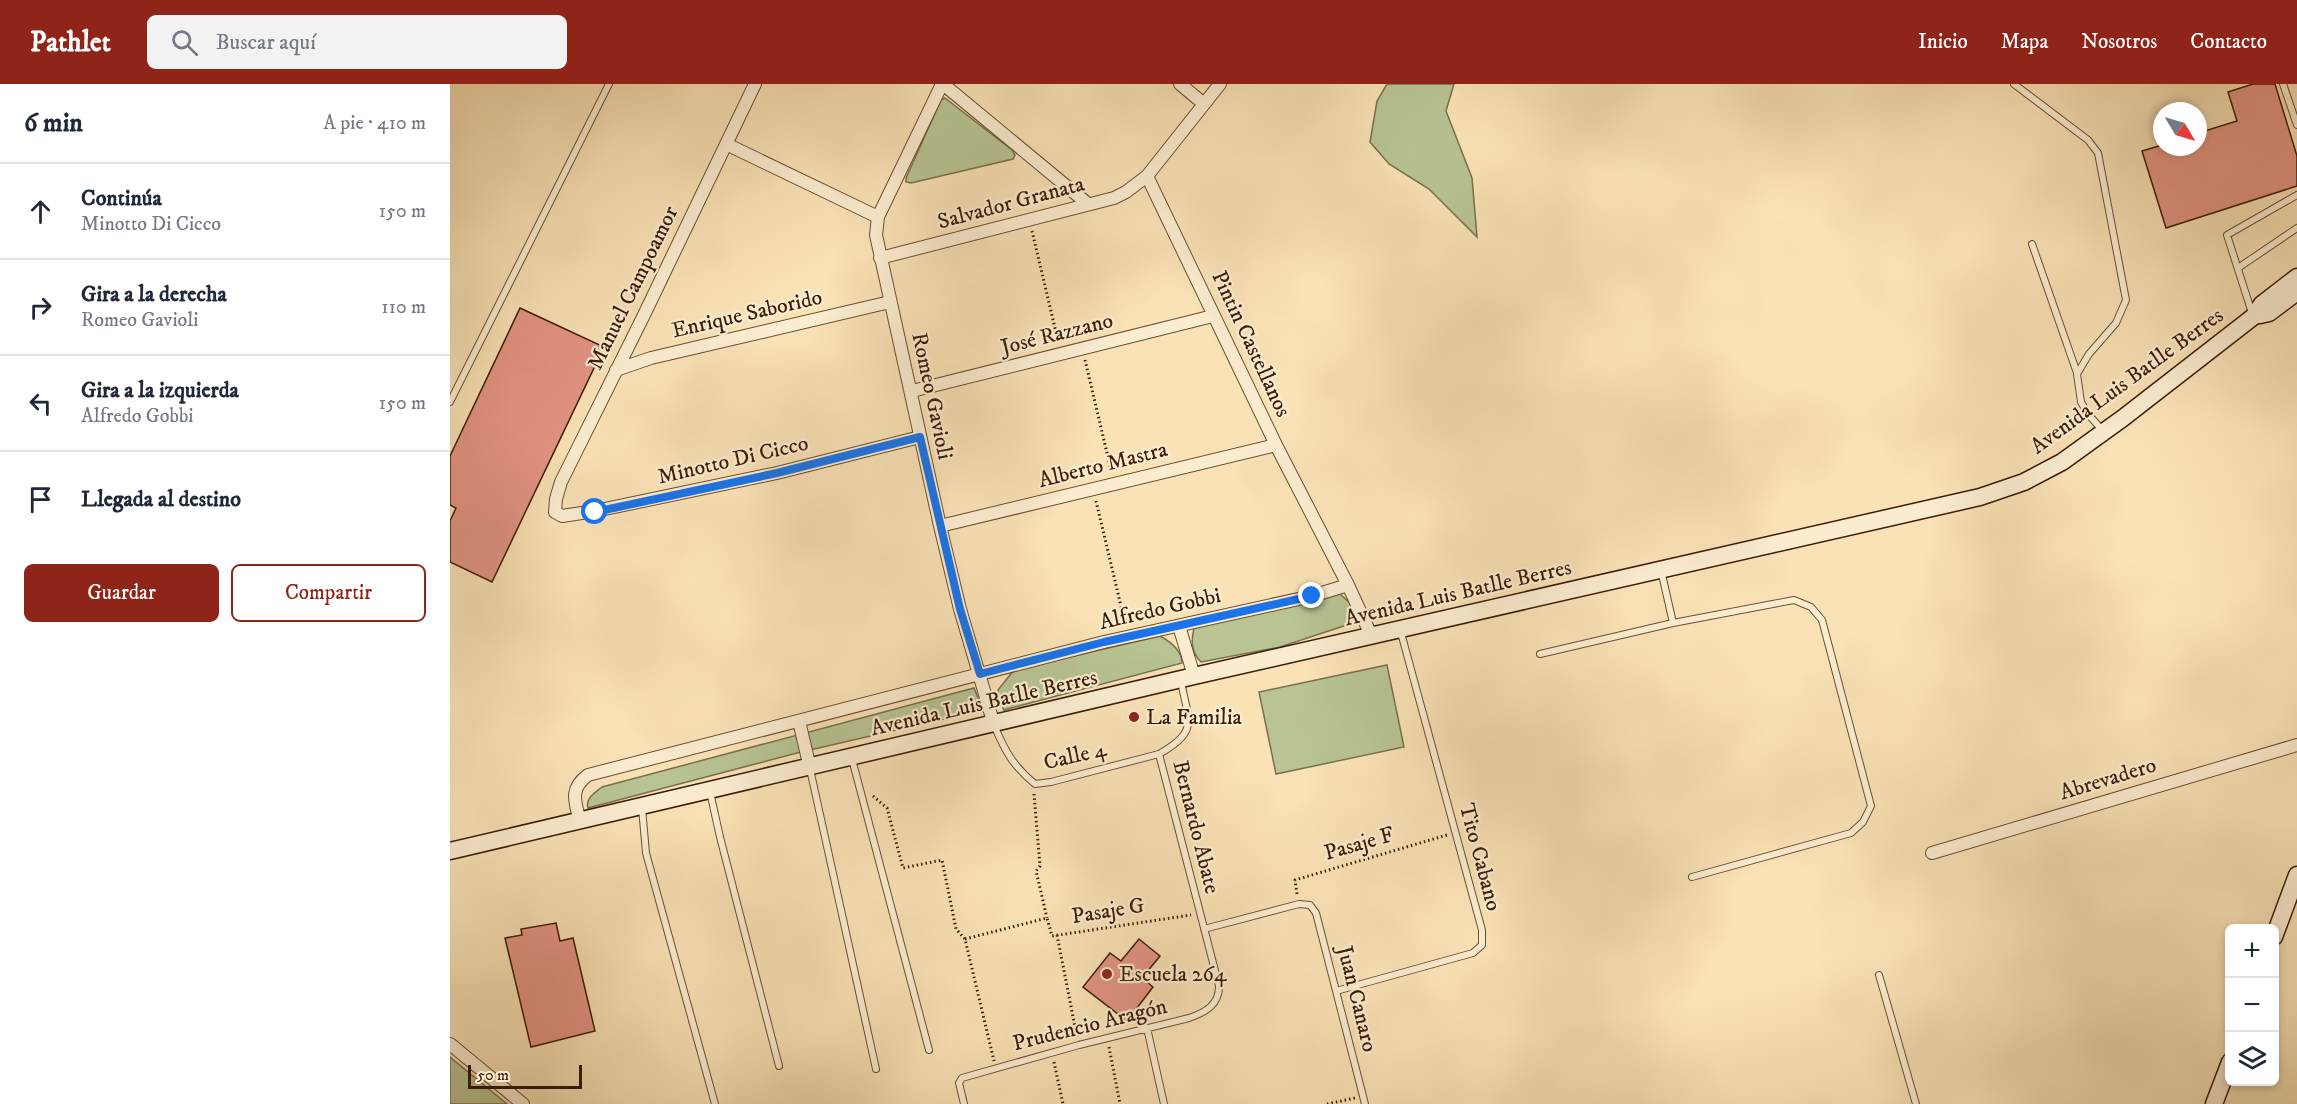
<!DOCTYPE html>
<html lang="es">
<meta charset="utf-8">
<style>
body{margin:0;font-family:"IM FELL DW Pica",serif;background:#f2f2f3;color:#1f2937}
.controls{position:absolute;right:18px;bottom:18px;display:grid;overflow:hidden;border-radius:9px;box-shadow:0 3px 9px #0003}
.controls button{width:54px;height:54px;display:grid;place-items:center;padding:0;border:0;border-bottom:2px solid #e0e1e3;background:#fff;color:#1f2937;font:30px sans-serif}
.compass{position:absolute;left:1703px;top:18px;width:54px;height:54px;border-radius:50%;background:#fff;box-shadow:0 3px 9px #0003;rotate:128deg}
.scale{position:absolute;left:18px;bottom:15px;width:114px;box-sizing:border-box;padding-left:6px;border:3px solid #3b1c05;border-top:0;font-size:16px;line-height:21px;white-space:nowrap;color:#3b1c05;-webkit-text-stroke:4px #fbecd0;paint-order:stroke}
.stop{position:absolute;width:18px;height:18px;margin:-14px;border:4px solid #1a73e8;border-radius:50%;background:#fff}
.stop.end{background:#1a73e8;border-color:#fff;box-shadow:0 2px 6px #0008}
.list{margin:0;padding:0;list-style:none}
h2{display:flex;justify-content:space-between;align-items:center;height:78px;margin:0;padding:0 24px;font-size:26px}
h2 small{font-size:20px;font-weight:400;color:#747a83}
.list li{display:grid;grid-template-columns:39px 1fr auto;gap:18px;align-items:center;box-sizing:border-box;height:96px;padding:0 24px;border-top:2px solid #e0e1e3}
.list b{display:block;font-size:22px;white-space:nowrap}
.list p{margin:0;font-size:20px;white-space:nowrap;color:#747a83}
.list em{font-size:20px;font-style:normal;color:#747a83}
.actions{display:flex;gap:12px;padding:18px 24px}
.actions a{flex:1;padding:14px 0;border:2px solid #8f2418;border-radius:9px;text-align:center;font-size:21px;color:#8f2418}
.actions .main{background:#8f2418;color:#fff}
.icon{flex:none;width:33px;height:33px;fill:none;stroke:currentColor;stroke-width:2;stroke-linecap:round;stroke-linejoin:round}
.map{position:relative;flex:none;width:1847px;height:1020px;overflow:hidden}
header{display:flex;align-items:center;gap:36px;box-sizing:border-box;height:84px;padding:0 30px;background:#8f2418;color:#fff}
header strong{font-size:28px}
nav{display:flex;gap:33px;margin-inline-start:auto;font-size:21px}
.search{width:420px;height:54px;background:#f2f2f3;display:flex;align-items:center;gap:15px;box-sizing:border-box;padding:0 21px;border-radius:9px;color:#747a83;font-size:22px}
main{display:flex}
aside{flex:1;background:#fff}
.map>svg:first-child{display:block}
.green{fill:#b8c493;stroke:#7a704c;stroke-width:1.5}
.building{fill:#e39483;stroke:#3b1c05;stroke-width:1.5}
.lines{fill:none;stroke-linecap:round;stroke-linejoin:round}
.lane-casing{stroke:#6a4e31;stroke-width:8}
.street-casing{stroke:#6a4e31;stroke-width:14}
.secondary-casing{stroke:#3b1c05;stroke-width:19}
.path{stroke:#3b1c05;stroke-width:3;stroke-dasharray:1.5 3;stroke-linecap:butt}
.lane{stroke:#fbecd0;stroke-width:6}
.street{stroke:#fbecd0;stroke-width:12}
.secondary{stroke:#fbecd0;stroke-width:16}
.route{stroke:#1a73e8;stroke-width:8}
.poi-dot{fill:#8f2418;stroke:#fbecd0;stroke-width:2}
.labels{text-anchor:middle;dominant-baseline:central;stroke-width:4.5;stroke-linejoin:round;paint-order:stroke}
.street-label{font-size:22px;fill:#3b1c05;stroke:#fbecd0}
.poi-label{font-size:22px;fill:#3b1c05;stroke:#fbecd0;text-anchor:start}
</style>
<header>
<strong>Pathlet</strong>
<div class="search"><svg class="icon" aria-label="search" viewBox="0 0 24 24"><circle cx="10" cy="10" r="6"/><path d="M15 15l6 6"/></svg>Buscar aquí</div>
<nav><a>Inicio</a><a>Mapa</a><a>Nosotros</a><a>Contacto</a></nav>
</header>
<main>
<aside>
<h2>6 min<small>A pie · 410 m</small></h2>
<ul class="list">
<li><svg class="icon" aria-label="ahead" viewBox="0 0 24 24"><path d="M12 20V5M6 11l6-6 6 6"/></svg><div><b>Continúa</b><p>Minotto Di Cicco</p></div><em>150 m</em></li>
<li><svg class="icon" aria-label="right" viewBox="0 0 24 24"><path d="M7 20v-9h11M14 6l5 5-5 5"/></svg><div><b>Gira a la derecha</b><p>Romeo Gavioli</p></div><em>110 m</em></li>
<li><svg class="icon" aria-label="left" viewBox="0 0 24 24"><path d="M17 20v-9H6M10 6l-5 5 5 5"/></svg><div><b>Gira a la izquierda</b><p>Alfredo Gobbi</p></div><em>150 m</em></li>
<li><svg class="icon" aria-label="arrive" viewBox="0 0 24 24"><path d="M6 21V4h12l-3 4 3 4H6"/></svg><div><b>Llegada al destino</b></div></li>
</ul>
<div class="actions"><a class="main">Guardar</a><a>Compartir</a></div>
</aside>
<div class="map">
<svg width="1847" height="1020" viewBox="0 0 1847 1020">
<rect width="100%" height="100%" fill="#f9e2b6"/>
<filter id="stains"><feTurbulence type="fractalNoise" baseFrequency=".00333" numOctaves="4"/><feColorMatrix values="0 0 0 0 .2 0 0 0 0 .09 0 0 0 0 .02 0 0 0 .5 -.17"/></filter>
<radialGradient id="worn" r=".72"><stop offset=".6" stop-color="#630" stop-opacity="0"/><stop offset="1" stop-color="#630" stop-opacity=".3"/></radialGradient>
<path class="green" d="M 937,0 L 1004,0 L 996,27 L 1022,94 L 1027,153 L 979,105 L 939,80 L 920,58 L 927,17 Z
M 495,14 L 562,66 L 565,71 L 563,75 L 461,99 L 456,98 L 456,94 L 491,16 Z
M 890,510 L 900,519 L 906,538 L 830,563 L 751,578 C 741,568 741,557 744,544 Z
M 710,552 C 721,558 732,566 732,579 L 554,626 L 549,615 L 548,606 L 564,586 Z
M 937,581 L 954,663 L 826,690 L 809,608 Z
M 524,604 L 533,626 L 347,669 L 138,724 C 135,714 145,709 152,703 Z
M 0,973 L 57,1020 L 0,1020 Z"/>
<path class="building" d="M 1803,0 L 1825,0 L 1847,72 L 1847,102 L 1716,144 L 1692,67 L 1712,61 L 1712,63 L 1748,63 L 1748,49 L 1787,37 L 1778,8 Z
M 70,224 L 154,263 L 42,498 L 0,478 L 0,437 L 6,424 L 0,421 L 0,372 Z
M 106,839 L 110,857 L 123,854 L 145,947 L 81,963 L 55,854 L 72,851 L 71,845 Z
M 689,855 L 710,872 L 692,894 L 703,903 L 677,937 L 633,903 L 660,869 L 671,877 Z"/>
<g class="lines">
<g class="lane-casing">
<path id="lane" d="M 1564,0 L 1638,56 L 1648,69 L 1676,216 L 1666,239 L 1639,270 L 1627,290 L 1631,318 L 1638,330 L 1653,347
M 1833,0 L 1847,41
M 1582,160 L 1627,289
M 1788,184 L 1847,144
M 1802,229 L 1777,151 L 1847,111
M 0,318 L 159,0
M 1211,486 L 1223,539
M 1090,570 L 1223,539 L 1344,516 L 1361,523 L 1372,536 L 1421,722 L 1413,738 L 1401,749 L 1242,793
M 544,641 C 555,667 563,682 585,700 L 601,698 L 709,670
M 402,675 L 479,966
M 360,685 L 426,985
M 260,708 L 270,753 L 329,982
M 192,724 L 196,769 L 265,1020
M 754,845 L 849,820 L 860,821 L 866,829 L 915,1020
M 1429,891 L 1466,1020
M 886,907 L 1023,869 L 1032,861 L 1032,846 L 950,545
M 697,944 L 714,1020
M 514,1020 L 509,999 L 512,994 L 629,961 L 739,934 C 756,928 769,921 769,902 L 709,670 C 750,647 738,637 731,597"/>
</g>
<g class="street-casing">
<path id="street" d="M 305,0 L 193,233 L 111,398 L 106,415 L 105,428 L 112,432 L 145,427 L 327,389 L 470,353
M 492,0 L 428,133 L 426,151 L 490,442 L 510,525 L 544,641
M 493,0 L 638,120
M 730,0 L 754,20
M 770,0 L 697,92 L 826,361 L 898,501 L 921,551
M 276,60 L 428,133
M 430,174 L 664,114 L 676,108 L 697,92
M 166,286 L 201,274 L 440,218
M 462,307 L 763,232
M 490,442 L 826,361
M 729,542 L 744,592
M 349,637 L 360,684
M 130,738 C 125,717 119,705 138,691 L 654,558 L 862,512 L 898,501
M 1482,769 L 1847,661
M 0,960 L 73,1020"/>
</g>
<g class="secondary-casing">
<path id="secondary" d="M 1810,231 L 1819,229 L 1847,208
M 0,767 L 744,592 L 1530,413 L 1574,398 L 1612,378 L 1673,334 L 1803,233 L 1812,220 L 1847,193
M 1824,853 L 1847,791
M 1764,1020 L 1780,978"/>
</g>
<path class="path" d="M 582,147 L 608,257
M 635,276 L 661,386
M 646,417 L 675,539
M 584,710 L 590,782 L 586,787 L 597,834
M 423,712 L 437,724 L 453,784 L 492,776 L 506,845 L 515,855 L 544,977
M 847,810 L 845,796 L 997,751
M 607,851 L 627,953
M 515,855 L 597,834 L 602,852 L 741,831
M 659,963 L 670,1020
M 604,978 L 613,1020
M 877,1020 L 905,1014"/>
<use href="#lane" class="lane"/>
<use href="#street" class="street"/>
<use href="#secondary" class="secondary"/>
</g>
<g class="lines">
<path class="route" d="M 145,428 L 327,389 L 470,353 L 510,525 L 530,590 L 654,558 L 862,512"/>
</g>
<g class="poi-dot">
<circle cx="684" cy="633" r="6"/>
<circle cx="657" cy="890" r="6"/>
</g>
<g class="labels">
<g class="street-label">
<text transform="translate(561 119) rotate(-15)">Salvador Granata</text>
<text transform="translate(183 204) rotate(-64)">Manuel Campoamor</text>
<text transform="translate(297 230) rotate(-13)">Enrique Saborido</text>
<text transform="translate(607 250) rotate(-14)">José Razzano</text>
<text transform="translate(801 260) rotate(65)">Pintin Castellanos</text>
<text transform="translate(1677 297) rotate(-36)">Avenida Luis Batlle Berres</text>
<text transform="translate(482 312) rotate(78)">Romeo Gavioli</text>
<text transform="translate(283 376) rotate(-13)">Minotto Di Cicco</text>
<text transform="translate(653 381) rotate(-14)">Alberto Mastra</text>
<text transform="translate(1008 509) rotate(-13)">Avenida Luis Batlle Berres</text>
<text transform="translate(710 525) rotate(-13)">Alfredo Gobbi</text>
<text transform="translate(534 619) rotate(-13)">Avenida Luis Batlle Berres</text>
<text transform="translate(625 672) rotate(-13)">Calle 4</text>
<text transform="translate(1658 695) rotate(-17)">Abrevadero</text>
<text transform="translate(746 743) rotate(76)">Bernardo Abate</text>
<text transform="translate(909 760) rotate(-16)">Pasaje F</text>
<text transform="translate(1030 773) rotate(75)">Tito Cabano</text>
<text transform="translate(658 827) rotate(-9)">Pasaje G</text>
<text transform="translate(907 915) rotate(76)">Juan Canaro</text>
<text transform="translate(640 941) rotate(-14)">Prudencio Aragón</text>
</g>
<g class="poi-label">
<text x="696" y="633">La Familia</text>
<text x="669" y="890">Escuela 264</text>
</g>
</g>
<rect width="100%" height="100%" filter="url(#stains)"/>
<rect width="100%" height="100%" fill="url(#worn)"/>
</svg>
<div class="controls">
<button>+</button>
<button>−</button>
<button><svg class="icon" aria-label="layers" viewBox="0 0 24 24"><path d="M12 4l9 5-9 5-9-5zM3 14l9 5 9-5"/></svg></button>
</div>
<svg class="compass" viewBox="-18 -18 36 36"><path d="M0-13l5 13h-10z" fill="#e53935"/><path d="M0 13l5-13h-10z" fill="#747a83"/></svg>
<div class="scale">50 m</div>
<div class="stop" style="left:145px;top:428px"></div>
<div class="stop end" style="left:862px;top:512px"></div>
</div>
</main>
